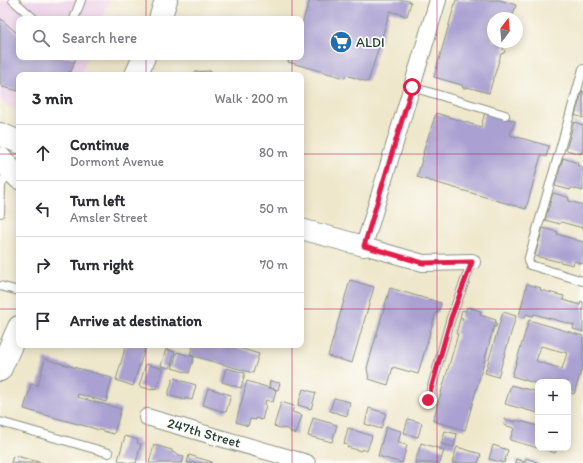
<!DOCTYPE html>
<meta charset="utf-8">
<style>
body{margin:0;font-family:Itim,sans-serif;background:#f2f2f3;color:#2b2b33}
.controls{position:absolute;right:12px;bottom:12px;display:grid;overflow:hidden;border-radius:8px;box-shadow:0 2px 10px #0003}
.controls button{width:36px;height:36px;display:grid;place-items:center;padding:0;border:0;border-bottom:1px solid #e1e1e2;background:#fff;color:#2b2b33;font:20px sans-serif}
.compass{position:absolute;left:487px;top:12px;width:36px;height:36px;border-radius:50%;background:#fff;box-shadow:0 2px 10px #0003;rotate:16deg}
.stop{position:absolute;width:12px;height:12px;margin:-9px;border:3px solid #e11d48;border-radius:50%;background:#fff}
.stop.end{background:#e11d48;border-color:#fff;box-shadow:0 1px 4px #0008}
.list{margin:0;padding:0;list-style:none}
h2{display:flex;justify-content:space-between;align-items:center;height:52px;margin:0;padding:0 16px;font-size:17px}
h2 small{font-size:13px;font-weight:400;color:#7c7c81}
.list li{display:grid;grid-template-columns:26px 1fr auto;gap:12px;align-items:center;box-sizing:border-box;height:56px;padding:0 16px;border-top:1px solid #e1e1e2}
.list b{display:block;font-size:15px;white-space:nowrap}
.list p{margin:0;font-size:13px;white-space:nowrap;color:#7c7c81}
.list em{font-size:13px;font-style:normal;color:#7c7c81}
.icon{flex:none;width:22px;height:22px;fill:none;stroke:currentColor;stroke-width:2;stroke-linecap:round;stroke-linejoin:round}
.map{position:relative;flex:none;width:583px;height:463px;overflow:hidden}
.search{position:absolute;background:#fff;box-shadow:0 2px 10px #0003;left:16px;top:16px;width:288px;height:44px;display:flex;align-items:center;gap:10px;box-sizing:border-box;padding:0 14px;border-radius:8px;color:#7c7c81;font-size:15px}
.panel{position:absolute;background:#fff;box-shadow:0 2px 10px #0003;left:16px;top:72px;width:288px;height:276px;border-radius:8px}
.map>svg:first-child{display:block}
.built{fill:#edd0e8}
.building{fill:#aaa0d1;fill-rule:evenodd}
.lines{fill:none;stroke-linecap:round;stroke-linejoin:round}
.service-casing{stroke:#879280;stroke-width:10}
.minor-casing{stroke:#879280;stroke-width:18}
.tertiary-casing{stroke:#879280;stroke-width:22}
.secondary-casing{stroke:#879280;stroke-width:24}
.primary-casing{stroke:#879280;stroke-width:24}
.service{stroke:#fff;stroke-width:8}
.minor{stroke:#fff;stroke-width:16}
.tertiary{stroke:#fff;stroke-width:20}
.secondary{stroke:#fff;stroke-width:22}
.primary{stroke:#fff;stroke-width:22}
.route{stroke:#e11d48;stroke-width:5}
.grid{fill:none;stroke:#c2185b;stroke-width:1;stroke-opacity:0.55}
.labels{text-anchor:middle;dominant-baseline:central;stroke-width:3.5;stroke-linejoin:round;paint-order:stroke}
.poi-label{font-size:14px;fill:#1f3d34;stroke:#fdfcf7;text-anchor:start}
.street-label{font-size:14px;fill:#1f3d34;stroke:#fdfcf7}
</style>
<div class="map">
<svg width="583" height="463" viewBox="0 0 583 463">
<rect width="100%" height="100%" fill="#fdfcf7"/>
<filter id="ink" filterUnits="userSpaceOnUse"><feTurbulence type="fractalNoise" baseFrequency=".025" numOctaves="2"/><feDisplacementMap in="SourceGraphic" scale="8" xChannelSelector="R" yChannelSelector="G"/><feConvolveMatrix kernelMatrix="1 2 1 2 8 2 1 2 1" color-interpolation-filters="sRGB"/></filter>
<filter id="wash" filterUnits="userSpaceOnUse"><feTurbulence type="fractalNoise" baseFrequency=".012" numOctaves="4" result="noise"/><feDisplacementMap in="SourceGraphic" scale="16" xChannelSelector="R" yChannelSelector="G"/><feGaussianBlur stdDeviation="0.9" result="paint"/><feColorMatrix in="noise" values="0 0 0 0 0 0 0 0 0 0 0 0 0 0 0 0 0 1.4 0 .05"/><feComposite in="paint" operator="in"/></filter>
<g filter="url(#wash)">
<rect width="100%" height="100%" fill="#efe7cb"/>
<path class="built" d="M 0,0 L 110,0 L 102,19 L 19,19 L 19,57 L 88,57 L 81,75 L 19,75 L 19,111 L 7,106 L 0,99 Z"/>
<g id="blocks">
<path class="building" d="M 310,0 L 405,0 L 411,2 L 407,16 L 390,11 L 368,82 L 346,75 L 345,78 L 288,62 L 289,57 L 301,57 L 301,26 Z
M 456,0 L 500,0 L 516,5 L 512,18 L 493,18 L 493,42 L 505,42 L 503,49 L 505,51 L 504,53 L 501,54 L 489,93 L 467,87 L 465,88 L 463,88 L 462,85 L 434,77 Z
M 0,18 L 19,35 L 19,57 L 76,57 L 71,72 L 69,71 L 68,75 L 19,75 L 19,91 L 2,87 L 0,84 Z
M 209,71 L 220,75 L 191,75 L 195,72 Z
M 583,90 L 583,118 L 575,115 Z
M 485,112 L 515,121 L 510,135 L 549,146 L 546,157 L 541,155 L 526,209 L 417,177 L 424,153 L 423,153 L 436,113 L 481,127 Z
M 574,122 L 583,125 L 583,152 L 581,152 L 581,154 L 566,150 Z
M 563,158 L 578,163 L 577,165 L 583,167 L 583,191 L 573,188 L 571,188 L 570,190 L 555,186 Z
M 553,193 L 568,197 L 569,201 L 583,205 L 583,228 L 561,222 L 560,224 L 545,220 Z
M 543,228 L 558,232 L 557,234 L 583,242 L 583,264 L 574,261 L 573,265 L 535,256 Z
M 350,280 L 374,287 L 352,363 L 328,356 Z
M 527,284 L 541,288 L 540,290 L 564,296 L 563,300 L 580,305 L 581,301 L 583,302 L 583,332 L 573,329 L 574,325 L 534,314 L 533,316 L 526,314 L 525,318 L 519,316 Z
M 390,288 L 441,303 L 438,313 L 436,312 L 418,374 L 393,367 L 388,385 L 369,379 L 367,368 Z
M 467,307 L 481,311 L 480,315 L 496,320 L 495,324 L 497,324 L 496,327 L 494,326 L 465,430 L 433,421 L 458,334 L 456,334 L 460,319 L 462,320 L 463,318 L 460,317 L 462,310 L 466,311 Z
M 503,312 L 516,316 L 498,377 L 485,373 Z
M 529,320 L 583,336 L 583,364 L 574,394 L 568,392 L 568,382 L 538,382 L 538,384 L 512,376 ZM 541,346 L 567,353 L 562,369 L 536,361 Z
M 126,345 L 146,345 L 133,386 L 116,380 Z
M 193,345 L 229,345 L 259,354 L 253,373 L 190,355 Z
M 166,349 L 175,352 L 170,368 L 161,366 Z
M 177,352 L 194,357 L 189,373 L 172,368 Z
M 45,359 L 112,378 L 106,402 L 78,394 L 77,397 L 121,409 L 114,434 L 24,409 L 31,384 L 38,385 Z
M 146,364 L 163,369 L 157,389 L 152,388 L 152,390 L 139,386 Z
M 226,368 L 245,373 L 241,388 L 222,382 Z
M 173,378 L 196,385 L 192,400 L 185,398 L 185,400 L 168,395 Z
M 247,381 L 276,390 L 273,402 L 266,400 L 265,404 L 266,405 L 262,420 L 256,418 L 256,420 L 250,419 L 248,426 L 236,422 Z
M 270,381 L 280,383 L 278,390 L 269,387 Z
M 511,385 L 538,392 L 538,413 L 505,404 Z
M 208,388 L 231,395 L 226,412 L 221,411 L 203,405 Z
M 303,389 L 316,393 L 311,409 L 298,405 Z
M 334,398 L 350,402 L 347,416 L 330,411 Z
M 281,402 L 294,406 L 292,412 L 302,415 L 296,434 L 290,432 L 290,430 L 284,428 L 283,429 L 274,426 Z
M 369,408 L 386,413 L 381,429 L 365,424 Z
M 313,418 L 337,425 L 332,442 L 308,436 Z
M 408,419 L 422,423 L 418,437 L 404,433 Z
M 505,419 L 515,422 L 516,420 L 538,426 L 538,448 L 510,440 L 514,428 L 504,425 Z
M 386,427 L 401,431 L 398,443 L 407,445 L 402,463 L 378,456 Z
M 348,428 L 372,436 L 367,451 L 362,449 L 361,451 L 347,447 L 348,445 L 344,444 Z
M 445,431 L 457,434 L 454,447 L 441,444 Z
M 125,436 L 138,440 L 137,443 L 141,444 L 136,463 L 129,463 L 118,460 Z
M 421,443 L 444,450 L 440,463 L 415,463 Z
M 154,445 L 172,450 L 172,452 L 184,457 L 182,463 L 149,463 Z
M 493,445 L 508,450 L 504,463 L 489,459 Z
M 457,447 L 481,454 L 478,463 L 452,463 Z
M 540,448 L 557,448 L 555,453 Z
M 17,455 L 20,456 L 20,457 L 42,463 L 11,463 L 13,456 L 17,457 Z
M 189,455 L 212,462 L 211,463 L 187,463 Z
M 526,458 L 540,463 L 515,463 L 516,459 L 525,462 Z"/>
</g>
</g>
<g filter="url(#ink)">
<use href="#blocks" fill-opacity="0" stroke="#879280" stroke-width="1"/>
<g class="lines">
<g class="service-casing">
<path id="service" d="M 13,0 L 34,19
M 74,19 L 81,0
M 583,69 L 528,261 L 530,265 L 583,281
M 412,87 L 505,115
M 0,213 L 1,185 L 9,170
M 0,286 L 19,291
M 428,401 L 451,318 L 472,262
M 0,422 L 109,453"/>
</g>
<g class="minor-casing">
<path id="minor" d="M 438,0 L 364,246 L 423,263 L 472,262
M 147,417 L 307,463"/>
</g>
<g class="tertiary-casing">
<path id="tertiary" d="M 301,229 L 364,246"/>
</g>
<g class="secondary-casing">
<path id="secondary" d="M 0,134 L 19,142
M 0,158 L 19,178"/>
</g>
<g class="primary-casing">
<path id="primary" d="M 160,19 L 166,0
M 136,75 L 144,57
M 0,370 L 19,327"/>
</g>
<use href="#service" class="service"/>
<use href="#minor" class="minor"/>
<use href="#tertiary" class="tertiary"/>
<use href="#secondary" class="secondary"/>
<use href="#primary" class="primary"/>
</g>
</g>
<g class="lines" filter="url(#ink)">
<path class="route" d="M 412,87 L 364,246 L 423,263 L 472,262 L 451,318 L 428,400"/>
</g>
<path class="grid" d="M 146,0 L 146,19M 292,0 L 292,19M 437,0 L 437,463M 146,57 L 146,75M 292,57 L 292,75M 0,154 L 19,154M 301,154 L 583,154M 0,309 L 19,309M 301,309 L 583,309M 146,345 L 146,463M 292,345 L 292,463"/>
<defs>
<g id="supermarket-disc" transform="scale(1.15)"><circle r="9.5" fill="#1f6fb2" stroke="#fdfcf7"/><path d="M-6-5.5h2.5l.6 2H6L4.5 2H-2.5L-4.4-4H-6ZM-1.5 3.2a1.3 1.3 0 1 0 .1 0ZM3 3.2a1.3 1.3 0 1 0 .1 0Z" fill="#fff"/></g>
</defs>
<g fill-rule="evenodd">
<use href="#supermarket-disc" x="341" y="42"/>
</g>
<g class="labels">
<g class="poi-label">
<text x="356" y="42">ALDI</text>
</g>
<g class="street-label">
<text transform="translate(204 433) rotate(16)">247th Street</text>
</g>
</g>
</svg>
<div class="controls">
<button>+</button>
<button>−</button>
</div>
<svg class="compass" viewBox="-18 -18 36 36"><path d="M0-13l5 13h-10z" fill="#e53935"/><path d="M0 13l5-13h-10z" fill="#7c7c81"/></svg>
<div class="stop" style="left:412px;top:87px"></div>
<div class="stop end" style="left:428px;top:400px"></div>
<div class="search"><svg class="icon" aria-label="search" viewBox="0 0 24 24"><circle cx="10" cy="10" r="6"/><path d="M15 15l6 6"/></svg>Search here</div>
<section class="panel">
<h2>3 min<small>Walk · 200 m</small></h2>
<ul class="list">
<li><svg class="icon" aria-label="ahead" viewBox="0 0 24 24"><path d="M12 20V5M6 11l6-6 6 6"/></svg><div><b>Continue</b><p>Dormont Avenue</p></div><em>80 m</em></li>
<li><svg class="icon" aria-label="left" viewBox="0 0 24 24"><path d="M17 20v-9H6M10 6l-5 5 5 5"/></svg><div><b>Turn left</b><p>Amsler Street</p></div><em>50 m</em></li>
<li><svg class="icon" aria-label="right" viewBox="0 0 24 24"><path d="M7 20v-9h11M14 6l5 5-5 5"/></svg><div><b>Turn right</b></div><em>70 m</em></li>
<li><svg class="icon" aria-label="arrive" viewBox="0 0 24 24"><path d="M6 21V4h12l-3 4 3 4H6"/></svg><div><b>Arrive at destination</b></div></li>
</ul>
</section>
</div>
